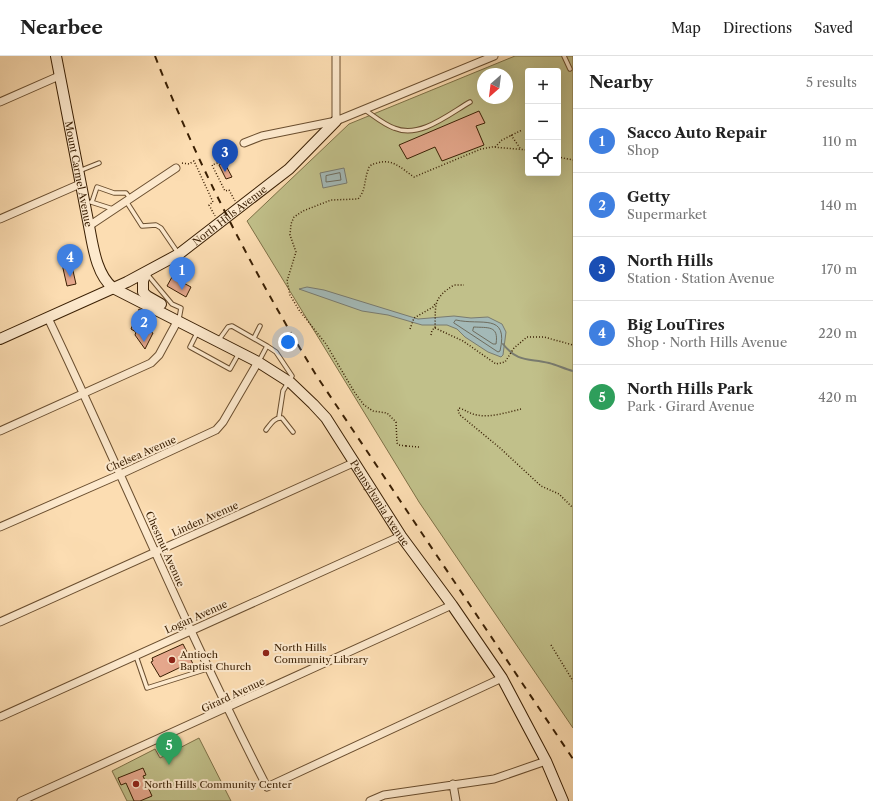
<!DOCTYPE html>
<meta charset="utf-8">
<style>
body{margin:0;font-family:"Libre Caslon Text",serif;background:#f6f6f6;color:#222}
.controls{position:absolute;right:12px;top:12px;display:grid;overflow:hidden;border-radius:4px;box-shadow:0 4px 16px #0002}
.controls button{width:36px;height:36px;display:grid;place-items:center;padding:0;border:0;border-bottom:1px solid #e0e0e0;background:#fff;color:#222;font:20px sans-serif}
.compass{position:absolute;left:477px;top:12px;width:36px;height:36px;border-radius:50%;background:#fff;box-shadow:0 4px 16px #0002;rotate:208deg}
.you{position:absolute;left:288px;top:286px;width:14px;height:14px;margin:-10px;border:3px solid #fff;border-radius:50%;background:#1a73e8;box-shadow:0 0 0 6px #1a73e833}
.badge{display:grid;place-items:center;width:26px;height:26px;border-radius:50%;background:#8f2418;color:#fff;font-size:13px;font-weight:700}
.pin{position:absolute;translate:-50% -33px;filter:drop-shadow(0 1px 2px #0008)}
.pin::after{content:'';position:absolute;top:21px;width:14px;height:12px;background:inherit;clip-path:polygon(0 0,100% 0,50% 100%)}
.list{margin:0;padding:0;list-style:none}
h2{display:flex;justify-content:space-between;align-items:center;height:52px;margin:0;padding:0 16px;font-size:17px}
h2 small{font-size:13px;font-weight:400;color:#767676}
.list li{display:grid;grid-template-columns:26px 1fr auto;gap:12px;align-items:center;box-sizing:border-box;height:64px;padding:0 16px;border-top:1px solid #e0e0e0}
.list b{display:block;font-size:15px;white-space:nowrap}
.list p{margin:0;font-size:13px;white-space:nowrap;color:#767676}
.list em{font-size:13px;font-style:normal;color:#767676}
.icon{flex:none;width:22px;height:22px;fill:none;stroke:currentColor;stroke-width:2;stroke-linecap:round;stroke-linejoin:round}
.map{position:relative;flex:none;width:573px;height:745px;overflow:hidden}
header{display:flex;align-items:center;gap:24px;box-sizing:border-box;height:56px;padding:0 20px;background:#fff;border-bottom:1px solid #e0e0e0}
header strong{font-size:19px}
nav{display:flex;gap:22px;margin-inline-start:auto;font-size:14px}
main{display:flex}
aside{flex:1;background:#fff}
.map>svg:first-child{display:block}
.green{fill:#c1c08a;stroke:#7e7046;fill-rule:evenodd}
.water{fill:#a3b9b7;stroke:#797b6f}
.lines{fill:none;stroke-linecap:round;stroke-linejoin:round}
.shore{stroke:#6e6c5d;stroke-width:1}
.stream{stroke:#797b6f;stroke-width:2}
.building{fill:#e5a78c;stroke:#3a1f03}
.lane-casing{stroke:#6a4e2f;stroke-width:5.5}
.street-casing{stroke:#6a4e2f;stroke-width:9}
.secondary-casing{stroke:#3a1f03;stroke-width:12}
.path{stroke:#3a1f03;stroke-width:1.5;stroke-dasharray:1 2;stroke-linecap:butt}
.lane{stroke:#fde9cd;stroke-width:3.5}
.street{stroke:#fde9cd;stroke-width:7}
.secondary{stroke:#fde9cd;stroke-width:10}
.rail{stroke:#3a1f03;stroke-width:2;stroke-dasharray:7 7;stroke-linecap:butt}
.poi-dot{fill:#8f2418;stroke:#fde9cd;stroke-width:1.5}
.labels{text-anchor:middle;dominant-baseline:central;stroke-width:4;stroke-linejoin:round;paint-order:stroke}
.street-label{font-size:10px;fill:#3a1f03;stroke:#fde9cd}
.poi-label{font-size:10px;fill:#3a1f03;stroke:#fde9cd;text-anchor:start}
</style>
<header>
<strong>Nearbee</strong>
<nav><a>Map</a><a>Directions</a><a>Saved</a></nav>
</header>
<main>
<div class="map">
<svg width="573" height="745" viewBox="0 0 573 745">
<rect width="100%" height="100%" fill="#fcddb2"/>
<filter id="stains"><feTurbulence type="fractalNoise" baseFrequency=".005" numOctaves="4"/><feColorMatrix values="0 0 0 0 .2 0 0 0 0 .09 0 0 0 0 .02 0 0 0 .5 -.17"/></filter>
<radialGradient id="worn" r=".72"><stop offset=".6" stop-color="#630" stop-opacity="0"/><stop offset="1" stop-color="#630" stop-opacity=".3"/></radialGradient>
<path class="green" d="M 515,0 L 573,0 L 573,672 L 419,446 L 247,165 L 349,68 ZM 528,15 L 558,15 L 558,117 L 528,117 ZM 483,18 L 507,18 L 507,42 L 483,42 Z
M 199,682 L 231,745 L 127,745 L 112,715 L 155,693 L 160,702 Z"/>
<path class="water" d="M 344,112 L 347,127 L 323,132 L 320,117 Z
M 307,231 L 324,234 L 418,263 L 454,260 L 471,262 L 488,261 L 502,268 L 506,276 L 503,299 L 501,301 L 488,296 L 465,281 L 457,273 L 447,269 L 422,269 L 388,259 L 362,255 L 299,233 Z"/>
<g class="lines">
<path class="shore" d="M 340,117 L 341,124 L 326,126 L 326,120 Z
M 456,264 C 481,270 509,256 500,295 L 498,296 L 454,267 Z
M 474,271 C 488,272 499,269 496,288 L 493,288 L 473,275 Z"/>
<path class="stream" d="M 503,288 C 518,307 529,302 549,307 C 557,309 565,313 573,315"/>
</g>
<path class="building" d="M 479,55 L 485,67 L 476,70 L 484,89 L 442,105 L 435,91 L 407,103 L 399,89 Z
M 224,106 L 232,121 L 226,123 L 219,109 Z
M 71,206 L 76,228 L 67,230 L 62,208 Z
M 172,221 L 191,231 L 186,241 L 167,230 Z
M 139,253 L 150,258 L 142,272 L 153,277 L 145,293 L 135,279 L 136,276 L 131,273 Z
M 183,588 L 193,608 L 182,613 L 181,611 L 160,621 L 151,606 L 153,605 L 152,602 Z
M 143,712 L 146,719 L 143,720 L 152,740 L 140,745 L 134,745 L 126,727 L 121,729 L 118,722 Z"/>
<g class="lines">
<g class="lane-casing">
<path id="lane" d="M 564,0 L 570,13
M 365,54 C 374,60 383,68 394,72 C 420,83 449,58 470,46
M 79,115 L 99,107
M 126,145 L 142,170 L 156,169 L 161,172 L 178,197
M 91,146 L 113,153
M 92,146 L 97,131 L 114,137 L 126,137 L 130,142
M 147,218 L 172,248 L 181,252 L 179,263
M 198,275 L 190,291 L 230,313 L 239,297
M 254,282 L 260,270
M 218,285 L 228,271 L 232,270 L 267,290 L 259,305
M 267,290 L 276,296 L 292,320 L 283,335 L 279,361
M 266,374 C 270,369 274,361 282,362 L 293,376
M 136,600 L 147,632 L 207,613"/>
</g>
<g class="street-casing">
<path id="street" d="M 336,0 L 336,65
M 0,46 L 59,20
M 244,87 L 262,80 L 336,65 L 494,0
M 0,163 L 80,128
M 89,170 L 176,112
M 48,262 C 122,417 188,578 267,731 L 502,622
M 0,375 L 151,307 L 159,299 L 178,264
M 0,471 L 121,418 L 216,374 L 223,366 L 258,306
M 0,566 L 353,407
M 0,661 L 401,480
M 453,728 L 456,745
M 21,745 L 452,549
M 370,745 L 384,739 L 494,723 L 546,705"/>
</g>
<g class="secondary-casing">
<g id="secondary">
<path id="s1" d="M 56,0 L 89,170 C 93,190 96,218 113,232 L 258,306 L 291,327 L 313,348 L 326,362 L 401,480 L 452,549 L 502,622 L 546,705 L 563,745"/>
<path d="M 146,217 L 143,225 L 143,236 L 147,240 L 161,248"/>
<path id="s2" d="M 0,283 L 127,226 L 179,198 L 289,113 L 336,65"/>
</g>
</g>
<path class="path" d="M 511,79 L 520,92
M 495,91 L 502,84 L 522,74
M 218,100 L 220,106 L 212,109 L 225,135 L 229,134 L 235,145
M 558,101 L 573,104
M 182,107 L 189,108 L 194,105 L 213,146 L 209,149 L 215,160
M 435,272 L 463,285 L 496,308 L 505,306 L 514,292 L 527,281 L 544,281 L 573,289
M 410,273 L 414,262 L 433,251 L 435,248
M 431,279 L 432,274 L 435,272 C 436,248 432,243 454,229 L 464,229
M 521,353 C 508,356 491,362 477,359 C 470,358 466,354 459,352 L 458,355 L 460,359 L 500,392 L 541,430 L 559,438 L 573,452
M 406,390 L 399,389 L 397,387 L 396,366 L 387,357 L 373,355 L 364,349 L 355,337 L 326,288 L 299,254 L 290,239 L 287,225 L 296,196 L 290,179 L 291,168 L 294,161 L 303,155 L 331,144 L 358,143 C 366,134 364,125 368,114 C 369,109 373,108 377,107 C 393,102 402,113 414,121 L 481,93 L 492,91 L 528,94
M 406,390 L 419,391
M 551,589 L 573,625"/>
<use href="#lane" class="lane"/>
<use href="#street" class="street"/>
<use href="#secondary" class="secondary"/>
<path class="rail" d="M 155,0 C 199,112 254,217 316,319 L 573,703"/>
</g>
<g class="poi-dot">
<circle cx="266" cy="597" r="4"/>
<circle cx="172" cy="604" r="4"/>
<circle cx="136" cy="728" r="4"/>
</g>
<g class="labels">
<g class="street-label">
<text stroke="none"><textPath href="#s1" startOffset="120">Mount Carmel Avenue</textPath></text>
<text stroke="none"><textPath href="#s2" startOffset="262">North Hills Avenue</textPath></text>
<text transform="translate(141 398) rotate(-24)">Chelsea Avenue</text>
<text stroke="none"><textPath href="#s1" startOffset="593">Pennsylvania Avenue</textPath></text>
<text transform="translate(205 463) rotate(-24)">Linden Avenue</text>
<text transform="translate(165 493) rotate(66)">Chestnut Avenue</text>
<text transform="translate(196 561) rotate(-24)">Logan Avenue</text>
<text transform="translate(233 639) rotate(-25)">Girard Avenue</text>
</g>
<g class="poi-label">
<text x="274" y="591">North Hills<tspan x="274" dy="12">Community Library</tspan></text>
<text x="180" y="598">Antioch<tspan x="180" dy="12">Baptist Church</tspan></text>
<text x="144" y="728">North Hills Community Center</text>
</g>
</g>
<rect width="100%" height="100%" filter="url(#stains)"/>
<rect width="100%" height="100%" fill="url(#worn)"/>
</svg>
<div class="controls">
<button>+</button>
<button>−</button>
<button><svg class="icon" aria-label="locate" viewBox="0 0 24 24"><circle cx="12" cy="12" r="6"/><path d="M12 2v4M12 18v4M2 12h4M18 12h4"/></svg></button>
</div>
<svg class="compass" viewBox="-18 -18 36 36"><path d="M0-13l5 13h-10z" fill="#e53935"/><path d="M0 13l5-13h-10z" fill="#767676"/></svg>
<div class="you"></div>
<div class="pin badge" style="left:182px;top:234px;background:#3f7fe0">1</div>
<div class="pin badge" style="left:144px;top:286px;background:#3f7fe0">2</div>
<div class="pin badge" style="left:225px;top:116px;background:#1a4fb4">3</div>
<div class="pin badge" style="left:70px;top:221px;background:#3f7fe0">4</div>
<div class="pin badge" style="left:169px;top:709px;background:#2e9e5b">5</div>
</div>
<aside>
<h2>Nearby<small>5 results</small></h2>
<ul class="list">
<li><span class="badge" style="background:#3f7fe0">1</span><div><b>Sacco Auto Repair</b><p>Shop</p></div><em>110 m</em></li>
<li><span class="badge" style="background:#3f7fe0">2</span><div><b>Getty</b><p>Supermarket</p></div><em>140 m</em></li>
<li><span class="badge" style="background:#1a4fb4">3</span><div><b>North Hills</b><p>Station · Station Avenue</p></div><em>170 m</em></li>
<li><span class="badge" style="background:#3f7fe0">4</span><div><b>Big LouTires</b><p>Shop · North Hills Avenue</p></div><em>220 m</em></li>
<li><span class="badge" style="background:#2e9e5b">5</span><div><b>North Hills Park</b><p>Park · Girard Avenue</p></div><em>420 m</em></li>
</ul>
</aside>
</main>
